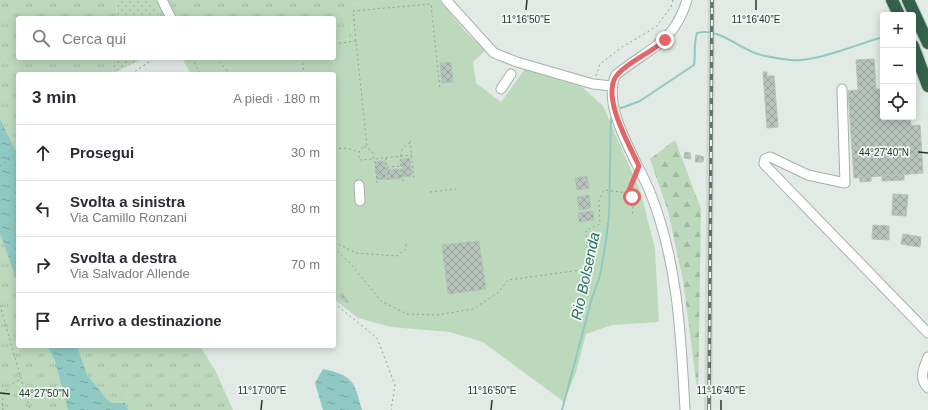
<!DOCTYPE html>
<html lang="it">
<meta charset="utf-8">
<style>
body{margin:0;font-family:Helvetica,sans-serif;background:#f7f7f7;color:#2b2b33}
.controls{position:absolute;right:12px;top:12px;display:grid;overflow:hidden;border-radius:4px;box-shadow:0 2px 10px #0003}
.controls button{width:36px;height:36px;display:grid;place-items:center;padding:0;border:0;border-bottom:1px solid #e1e1e2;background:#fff;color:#2b2b33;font:20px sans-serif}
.stop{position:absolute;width:12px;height:12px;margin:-9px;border:3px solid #e26768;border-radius:50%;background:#fff}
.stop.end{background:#e26768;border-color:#fff;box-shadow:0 1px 4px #0008}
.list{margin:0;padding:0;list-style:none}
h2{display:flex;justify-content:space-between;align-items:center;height:52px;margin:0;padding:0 16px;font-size:17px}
h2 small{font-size:13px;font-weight:400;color:#7c7c81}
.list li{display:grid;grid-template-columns:26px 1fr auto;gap:12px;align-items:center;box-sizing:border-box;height:56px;padding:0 16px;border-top:1px solid #e1e1e2}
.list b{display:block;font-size:15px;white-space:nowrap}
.list p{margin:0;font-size:13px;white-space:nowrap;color:#7c7c81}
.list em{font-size:13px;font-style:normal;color:#7c7c81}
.icon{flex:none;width:22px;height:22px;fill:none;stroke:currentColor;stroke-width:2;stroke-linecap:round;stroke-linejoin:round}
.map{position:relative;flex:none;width:928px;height:410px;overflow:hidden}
.search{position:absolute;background:#fff;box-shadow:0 2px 10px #0003;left:16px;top:16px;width:320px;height:44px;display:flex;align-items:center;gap:10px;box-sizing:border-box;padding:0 14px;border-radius:4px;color:#7c7c81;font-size:15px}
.panel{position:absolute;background:#fff;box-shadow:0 2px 10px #0003;left:16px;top:72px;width:320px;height:276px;border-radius:4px}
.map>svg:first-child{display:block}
.built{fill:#cfd9d2}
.grass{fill:url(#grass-dots)}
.forest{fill:url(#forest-firs)}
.park{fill:url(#park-tufts)}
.pitch{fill:#bcd9bc}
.water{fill:url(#water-ripples)}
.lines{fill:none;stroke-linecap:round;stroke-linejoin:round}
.stream{stroke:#8fc9c3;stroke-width:2}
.building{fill:url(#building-cross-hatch);stroke:#b4c3b9}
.minor-casing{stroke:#a4b1a9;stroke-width:11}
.highway-casing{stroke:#c1c7c4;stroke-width:14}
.path{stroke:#85aa95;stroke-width:1;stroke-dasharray:2 3;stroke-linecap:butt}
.minor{stroke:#fff;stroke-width:9}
.highway{stroke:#33614c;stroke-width:12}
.rail-casing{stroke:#5e7468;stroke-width:3.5}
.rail{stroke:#f1f7f2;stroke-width:2;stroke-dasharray:6;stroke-linecap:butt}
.route{stroke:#e26768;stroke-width:5}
.ticks{fill:none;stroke:#23382d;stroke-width:1.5}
.labels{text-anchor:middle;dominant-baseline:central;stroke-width:3.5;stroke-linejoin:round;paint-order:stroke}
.water-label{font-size:15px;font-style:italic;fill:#246d67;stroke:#f1f7f2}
.ticks-label{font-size:10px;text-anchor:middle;fill:#23382d;stroke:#f1f7f2;stroke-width:3.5;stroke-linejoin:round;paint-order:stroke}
</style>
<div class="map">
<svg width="928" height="410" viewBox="0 0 928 410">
<defs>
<pattern id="grass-dots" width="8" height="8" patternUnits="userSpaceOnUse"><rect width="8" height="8" fill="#bcd9bc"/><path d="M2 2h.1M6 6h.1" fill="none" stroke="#a1bba2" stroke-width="1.8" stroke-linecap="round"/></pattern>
<pattern id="forest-firs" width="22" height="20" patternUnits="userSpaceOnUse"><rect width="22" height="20" fill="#bcd9bc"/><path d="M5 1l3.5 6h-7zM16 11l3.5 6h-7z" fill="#a1bba2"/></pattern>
<pattern id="park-tufts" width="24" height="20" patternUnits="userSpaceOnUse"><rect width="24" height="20" fill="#bcd9bc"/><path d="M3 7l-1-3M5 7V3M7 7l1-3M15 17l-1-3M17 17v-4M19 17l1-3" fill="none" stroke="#a1bba2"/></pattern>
<pattern id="water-ripples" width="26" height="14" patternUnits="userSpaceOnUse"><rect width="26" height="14" fill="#8fc9c3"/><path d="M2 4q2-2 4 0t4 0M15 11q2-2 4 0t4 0" fill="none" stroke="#74a49f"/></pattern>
<pattern id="building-cross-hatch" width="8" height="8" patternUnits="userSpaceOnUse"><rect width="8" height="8" fill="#b7c4bc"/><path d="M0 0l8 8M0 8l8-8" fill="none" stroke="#94a099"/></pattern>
</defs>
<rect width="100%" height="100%" fill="#e1eae4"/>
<path class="built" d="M 708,0 L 715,0 L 713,332 L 712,410 L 704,410 Z"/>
<path class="grass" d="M 117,0 L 151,0 L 160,18 L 116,18 Z
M 113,58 L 144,58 L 112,74 Z"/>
<path class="forest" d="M 675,140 L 701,209 L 698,397 L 683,280 L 668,211 L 650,159 Z"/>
<path class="park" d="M 0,0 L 117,0 L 116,18 L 18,18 L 18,58 L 113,58 L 112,74 L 18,74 L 18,346 L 200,346 L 215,370 L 233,410 L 0,410 Z
M 151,0 L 385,0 L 350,5 L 352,39 L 334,41 L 334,18 L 160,18 Z"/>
<path class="pitch" d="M 385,0 L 439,0 L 464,30 L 485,51 L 473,62 L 476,83 L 501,102 L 525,69 L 582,87 L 603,106 L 641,193 L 655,249 L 659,322 L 612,325 L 586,334 L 576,372 L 564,402 L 483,342 L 450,332 L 391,327 L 358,318 L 334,299 L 334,74 L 191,74 L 183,60 L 202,58 L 334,58 L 334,41 L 352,39 L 350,5 Z"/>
<path class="water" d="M 0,119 L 18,156 L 18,284 L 0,233 Z
M 48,346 L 77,346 L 87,375 L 110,403 L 125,403 L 98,346 L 128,410 L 68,410 L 55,361 Z
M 323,369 C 354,376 354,381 362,410 L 323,410 L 315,383 Z"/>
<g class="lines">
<path class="stream" d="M 621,108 L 640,101 L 694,65 C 696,52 693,46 697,33 C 722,27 741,52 765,56 C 775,58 790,61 801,60 C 826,58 858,44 883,37
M 562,410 L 592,298 L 600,276 L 605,247 L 609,216 L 611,119"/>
</g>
<path class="building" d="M 874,59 L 876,89 L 883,89 L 883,117 L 910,117 L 911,126 L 920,125 L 923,173 L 854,178 L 848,91 L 858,90 L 856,60 Z
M 451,62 L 453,82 L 442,83 L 440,63 Z
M 763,72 L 767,72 L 767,76 L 774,76 L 778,127 L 767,128 Z
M 685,152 L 690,153 L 691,159 L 684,158 Z
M 696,155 L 704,157 L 703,162 L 695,162 Z
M 410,158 L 412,176 L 403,177 L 401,159 Z
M 385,161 L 386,179 L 377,180 L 375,162 Z
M 401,169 L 402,178 L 388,179 L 387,170 Z
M 904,174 L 904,180 L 882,181 L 882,176 Z
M 587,176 L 589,188 L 577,190 L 575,178 Z
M 860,177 L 871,177 L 871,181 L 860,182 Z
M 893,194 L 908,195 L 906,216 L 892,215 Z
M 589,195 L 591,208 L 579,210 L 577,197 Z
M 593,211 L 594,220 L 579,222 L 578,213 Z
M 873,225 L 889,226 L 889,240 L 872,239 Z
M 903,234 L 921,237 L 920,247 L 901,244 Z
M 479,241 L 486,289 L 448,294 L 442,245 Z
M 342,293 L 348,301 L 347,303 L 339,296 Z"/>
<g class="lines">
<g class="minor-casing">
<path id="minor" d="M 162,0 L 171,18
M 446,0 L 494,53 L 517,62 L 593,84 L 612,86
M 501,89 L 511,74
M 842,89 L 845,183 L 808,175 L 770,157 L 765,159 L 764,164 L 928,333
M 359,185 L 360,201
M 928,357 C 924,368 918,378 928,388
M 685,410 C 681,336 678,262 650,192 C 638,162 600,106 616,75 C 647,49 674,44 687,0"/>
</g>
<g class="highway-casing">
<path id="highway" d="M 892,0 L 899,15
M 908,0 L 928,43
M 913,46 L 928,86"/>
</g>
<path class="path" d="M 356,41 L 353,11 L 431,4 L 440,90
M 334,44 L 356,41 L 367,147
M 192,58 L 200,74
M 216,58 L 230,74
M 302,58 L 304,74
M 131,74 L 155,58
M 596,76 L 600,64 L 622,47 L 656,27 L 671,7 L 673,0
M 410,141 L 414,180
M 364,146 L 372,151 L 374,159 L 359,160 L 359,152 Z
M 334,149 L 347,148 L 359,152
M 386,158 L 388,182
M 0,166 L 18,153
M 387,167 L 401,166
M 403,181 C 402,170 395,148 410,143
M 377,183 L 375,159 L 412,155
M 430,192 L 456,189
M 628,193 C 635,200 633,208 632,217
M 334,242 L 356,253 L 397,256 L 406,249 L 406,244
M 334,248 L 351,264 L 381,301 L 407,314 L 437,315 L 473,309 L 498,293 L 508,280 L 588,269 L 586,230 L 600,224 L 599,200 L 604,190 L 628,193 L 635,178
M 334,303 L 377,338 L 395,385 L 391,410
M 0,305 L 30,410
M 3,410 C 0,396 7,384 20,380"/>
<use href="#minor" class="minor"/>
<use href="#highway" class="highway"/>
<g class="rail-casing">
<path id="rail" d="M 709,410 L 712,0"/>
</g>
<use href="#rail" class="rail"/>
</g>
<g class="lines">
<path class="route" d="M 632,197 L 628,193 L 639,166 C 630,146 599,94 618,74 C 631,60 651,53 665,40"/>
</g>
<path class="ticks" d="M 526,10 L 527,0M 756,10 L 756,0M 918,152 L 928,153M 0,393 L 10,394M 261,410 L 262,400M 491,410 L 492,400M 721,410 L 721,400"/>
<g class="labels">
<g class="water-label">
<text transform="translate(585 276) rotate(-78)">Rio Bolsenda</text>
</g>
</g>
<g class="ticks-label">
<text x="526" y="23">11°16'50"E</text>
<text x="756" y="23">11°16'40"E</text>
<text x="884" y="156">44°27'40"N</text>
<text x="262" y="394">11°17'00"E</text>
<text x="492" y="394">11°16'50"E</text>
<text x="721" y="394">11°16'40"E</text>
<text x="44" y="397">44°27'50"N</text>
</g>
</svg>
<div class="controls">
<button>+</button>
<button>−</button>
<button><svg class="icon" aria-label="locate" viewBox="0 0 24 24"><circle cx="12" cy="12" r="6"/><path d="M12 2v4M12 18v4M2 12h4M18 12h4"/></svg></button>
</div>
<div class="stop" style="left:632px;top:197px"></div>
<div class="stop end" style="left:665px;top:40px"></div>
<div class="search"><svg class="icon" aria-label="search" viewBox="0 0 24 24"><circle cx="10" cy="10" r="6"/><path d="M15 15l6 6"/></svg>Cerca qui</div>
<section class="panel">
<h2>3 min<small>A piedi · 180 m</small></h2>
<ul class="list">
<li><svg class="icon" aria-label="ahead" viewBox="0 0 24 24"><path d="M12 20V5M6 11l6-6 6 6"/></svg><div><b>Prosegui</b></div><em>30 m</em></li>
<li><svg class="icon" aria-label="left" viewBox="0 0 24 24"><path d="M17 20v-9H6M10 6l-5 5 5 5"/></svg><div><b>Svolta a sinistra</b><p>Via Camillo Ronzani</p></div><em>80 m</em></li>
<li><svg class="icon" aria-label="right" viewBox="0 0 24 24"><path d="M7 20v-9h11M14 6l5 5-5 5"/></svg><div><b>Svolta a destra</b><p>Via Salvador Allende</p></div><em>70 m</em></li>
<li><svg class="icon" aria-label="arrive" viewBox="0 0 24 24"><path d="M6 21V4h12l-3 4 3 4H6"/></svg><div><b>Arrivo a destinazione</b></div></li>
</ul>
</section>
</div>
